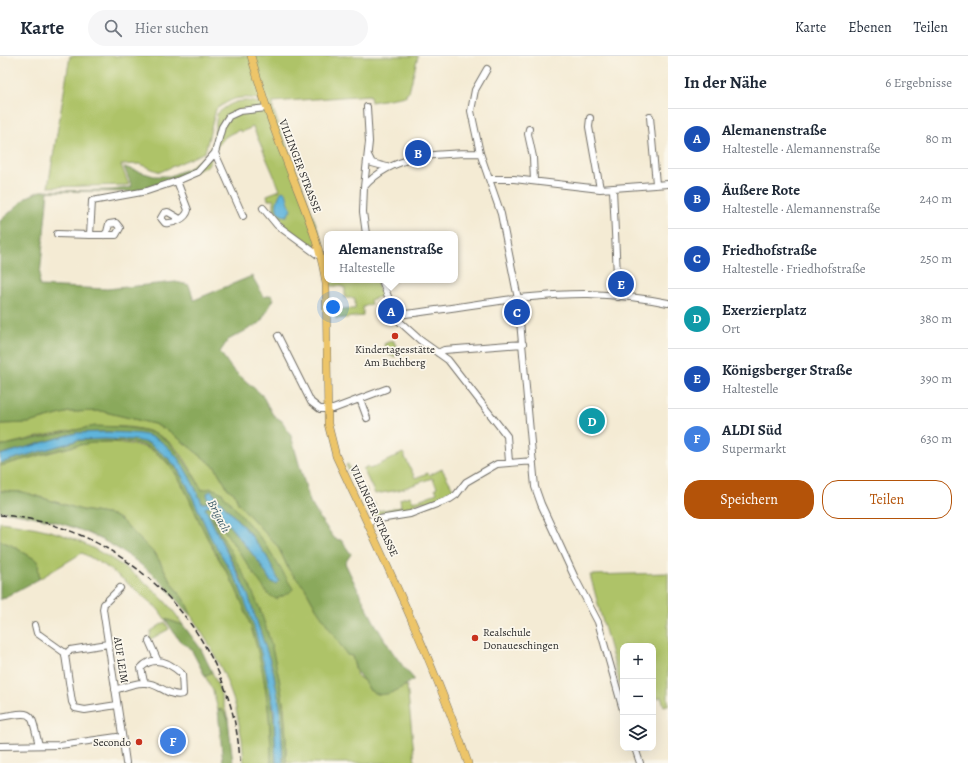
<!DOCTYPE html>
<html lang="de">
<meta charset="utf-8">
<style>
body{margin:0;font-family:Alegreya,serif;background:#f6f6f7;color:#1f2937}
.controls{position:absolute;right:12px;bottom:12px;display:grid;overflow:hidden;border-radius:8px;box-shadow:0 4px 16px #0002}
.controls button{width:36px;height:36px;display:grid;place-items:center;padding:0;border:0;border-bottom:1px solid #e0e1e3;background:#fff;color:#1f2937;font:20px sans-serif}
.you{position:absolute;left:333px;top:251px;width:14px;height:14px;margin:-10px;border:3px solid #fff;border-radius:50%;background:#1a73e8;box-shadow:0 0 0 6px #1a73e833}
.badge{display:grid;place-items:center;width:26px;height:26px;border-radius:50%;background:#b45309;color:#fff;font-size:13px;font-weight:700}
.pin{position:absolute;translate:-50% -50%;border:2px solid #fff;box-shadow:0 1px 4px #0006}
.popup{position:absolute;left:324px;top:175px;width:134px;height:52px;box-sizing:border-box;display:grid;place-content:center;border-radius:8px;background:#fff;filter:drop-shadow(0 1px 3px #0005);font-size:13px;white-space:nowrap;color:#747a83}
.popup b{font-size:15px;color:#1f2937}
.popup::after{content:'';position:absolute;left:50%;top:100%;margin-left:-8px;border:8px solid transparent;border-top-color:#fff}
.list{margin:0;padding:0;list-style:none}
h2{display:flex;justify-content:space-between;align-items:center;height:52px;margin:0;padding:0 16px;font-size:17px}
h2 small{font-size:13px;font-weight:400;color:#747a83}
.list li{display:grid;grid-template-columns:26px 1fr auto;gap:12px;align-items:center;box-sizing:border-box;height:60px;padding:0 16px;border-top:1px solid #e0e1e3}
.list b{display:block;font-size:15px;white-space:nowrap}
.list p{margin:0;font-size:13px;white-space:nowrap;color:#747a83}
.list em{font-size:13px;font-style:normal;color:#747a83}
.actions{display:flex;gap:8px;padding:12px 16px}
.actions a{flex:1;padding:9px 0;border:1px solid #b45309;border-radius:16px;text-align:center;font-size:14px;color:#b45309}
.actions .main{background:#b45309;color:#fff}
.icon{flex:none;width:22px;height:22px;fill:none;stroke:currentColor;stroke-width:2;stroke-linecap:round;stroke-linejoin:round}
.map{position:relative;flex:none;width:668px;height:707px;overflow:hidden}
header{display:flex;align-items:center;gap:24px;box-sizing:border-box;height:56px;padding:0 20px;background:#fff;border-bottom:1px solid #e0e1e3}
header strong{font-size:19px}
nav{display:flex;gap:22px;margin-inline-start:auto;font-size:14px}
.search{width:280px;height:36px;background:#f6f6f7;display:flex;align-items:center;gap:10px;box-sizing:border-box;padding:0 14px;border-radius:22px;color:#747a83;font-size:15px}
main{display:flex}
aside{flex:1;background:#fff}
.map>svg:first-child{display:block}
.green{fill:#aec368;stroke:#6c774a}
.forest{fill:#8aa95c;stroke:#5a6a44}
.water{fill:#5fb4db;stroke:#457083}
.lines{fill:none;stroke-linecap:round;stroke-linejoin:round}
.minor-casing{stroke:#716e66;stroke-width:8}
.major-casing{stroke:#716e66;stroke-width:8}
.minor{stroke:#fff;stroke-width:6}
.major{stroke:#edc569;stroke-width:7}
.rail{stroke:#2b2b2b;stroke-width:1.5;stroke-dasharray:6 3;stroke-linecap:butt}
.poi-dot{fill:#c8321e;stroke:#fbf7ec;stroke-width:1.5}
.labels{text-anchor:middle;dominant-baseline:central;stroke-width:3.5;stroke-linejoin:round;paint-order:stroke}
.street-label{font-size:11px;fill:#2b2b2b;stroke:#fbf7ec}
.poi-label{font-size:11px;fill:#2b2b2b;stroke:#fbf7ec}
.water-label{font-size:12px;font-style:italic;fill:#3d5b69;stroke:#fbf7ec}
</style>
<header>
<strong>Karte</strong>
<div class="search"><svg class="icon" aria-label="search" viewBox="0 0 24 24"><circle cx="10" cy="10" r="6"/><path d="M15 15l6 6"/></svg>Hier suchen</div>
<nav><a>Karte</a><a>Ebenen</a><a>Teilen</a></nav>
</header>
<main>
<div class="map">
<svg width="668" height="707" viewBox="0 0 668 707">
<rect width="100%" height="100%" fill="#fbf7ec"/>
<filter id="ink" filterUnits="userSpaceOnUse"><feTurbulence type="fractalNoise" baseFrequency=".025" numOctaves="2"/><feDisplacementMap in="SourceGraphic" scale="8" xChannelSelector="R" yChannelSelector="G"/><feConvolveMatrix kernelMatrix="1 2 1 2 8 2 1 2 1" color-interpolation-filters="sRGB"/></filter>
<filter id="wash" filterUnits="userSpaceOnUse"><feTurbulence type="fractalNoise" baseFrequency=".012" numOctaves="4" result="noise"/><feDisplacementMap in="SourceGraphic" scale="16" xChannelSelector="R" yChannelSelector="G"/><feGaussianBlur stdDeviation="0.9" result="paint"/><feColorMatrix in="noise" values="0 0 0 0 0 0 0 0 0 0 0 0 0 0 0 0 0 1.4 0 .05"/><feComposite in="paint" operator="in"/></filter>
<g filter="url(#wash)">
<rect width="100%" height="100%" fill="#f4ebd4"/>
<path class="green" d="M 70,0 L 418,0 L 409,36 L 406,37 L 406,40 L 371,46 L 370,39 L 273,46 L 273,53 L 323,187 L 314,194 L 281,169 L 283,166 L 274,153 L 274,144 L 268,144 L 267,139 L 280,134 L 253,71 L 241,76 L 240,74 C 218,81 217,91 208,110 L 190,117 L 189,112 L 208,97 L 213,88 L 217,58 C 231,46 240,42 258,47 L 258,43 C 237,40 233,42 216,53 L 205,96 L 160,116 L 139,108 L 121,109 L 129,129 L 48,131 Z
M 330,224 L 376,224 L 382,240 L 370,244 L 371,248 L 363,251 L 363,260 L 336,263 L 336,253 L 355,253 L 355,242 L 345,242 L 345,232 L 340,230 L 331,230 Z
M 393,284 L 400,297 L 394,301 L 393,299 L 390,300 L 384,288 Z
M 101,355 L 154,368 L 169,375 L 215,411 L 228,433 L 235,438 L 238,447 L 278,491 L 289,514 L 305,532 L 316,552 L 352,600 L 357,620 L 364,625 L 370,635 L 397,634 L 407,629 L 415,707 L 286,707 L 286,680 L 284,651 L 279,622 L 260,553 L 211,459 L 221,470 L 239,495 L 293,533 L 221,436 L 202,434 C 193,418 184,397 169,386 C 131,354 44,380 0,390 L 0,368 L 28,367 L 69,356 Z
M 111,386 C 129,388 146,388 160,400 C 182,418 191,450 204,475 C 214,498 230,518 240,542 C 263,594 271,651 271,707 L 244,707 L 242,683 L 235,648 L 224,618 L 210,590 L 192,561 L 186,547 L 173,529 L 156,499 L 121,464 L 112,459 L 82,454 L 23,436 L 0,435 L 0,410 L 86,387 Z
M 403,397 L 415,422 L 428,417 L 430,419 L 442,413 L 455,436 L 427,450 L 424,445 L 413,449 L 415,455 L 390,459 L 388,457 L 381,457 L 379,460 L 370,458 L 363,442 L 368,442 L 370,448 L 374,447 L 376,455 L 401,451 L 400,443 L 410,440 L 413,446 L 437,437 L 435,432 L 437,431 L 432,422 L 399,434 L 375,438 L 363,413 L 368,410 L 370,413 Z
M 348,408 L 361,434 L 366,432 L 367,436 L 361,439 L 346,409 Z
M 0,466 C 24,469 49,473 71,482 C 110,498 161,532 183,569 L 165,563 L 158,553 L 124,524 L 104,509 L 82,497 L 39,523 L 38,505 L 11,489 L 0,485 Z
M 668,517 L 668,649 L 664,650 L 661,641 L 653,643 L 653,590 L 623,590 L 623,639 L 590,519 Z
M 165,566 L 169,573 L 149,584 L 151,575 Z
M 212,616 L 219,632 L 228,663 L 222,654 L 218,654 L 213,635 L 205,620 Z"/>
<path class="forest" d="M 124,111 L 154,120 L 170,120 L 189,112 L 190,117 L 172,125 L 136,136 L 48,135 L 39,230 L 107,233 L 176,226 L 189,229 L 194,244 L 252,220 L 264,241 L 271,239 L 274,243 L 260,267 L 228,284 L 220,296 L 232,313 L 262,339 L 273,359 L 282,365 L 291,380 L 310,446 L 321,464 L 335,483 L 341,484 L 351,498 L 345,507 C 364,547 384,591 414,623 C 403,631 385,645 371,635 C 368,633 367,628 364,625 C 355,615 356,614 352,600 L 347,599 L 316,552 L 305,532 L 289,514 L 278,491 L 238,447 L 235,438 L 228,433 L 215,411 L 169,375 L 154,368 L 101,355 L 69,356 L 28,367 L 0,368 L 0,165 L 27,141 L 40,135 L 113,134 L 132,131 Z
M 95,370 C 161,372 169,376 202,434 L 211,432 L 221,436 L 265,487 L 293,533 L 289,537 L 276,543 L 268,538 L 221,470 L 212,461 C 227,492 248,521 260,554 C 278,603 287,655 286,707 L 283,707 L 280,651 L 241,522 L 204,452 L 209,450 L 214,451 L 259,506 L 271,526 L 267,501 L 250,478 L 211,435 L 209,447 L 202,447 L 195,433 L 148,379 L 108,376 L 76,377 L 0,399 L 0,390 Z
M 79,384 C 98,384 134,379 151,389 C 184,408 194,448 211,481 C 219,497 231,511 238,528 C 262,579 277,651 276,707 L 271,707 C 271,650 262,594 240,542 C 230,518 215,498 204,475 C 189,446 177,400 142,389 C 100,377 41,399 0,410 L 0,407 Z
M 0,435 L 23,436 L 82,454 L 112,459 L 121,464 L 156,499 L 173,529 L 186,547 L 192,561 C 182,552 175,541 166,531 C 118,483 66,463 0,455 Z
M 0,485 L 11,489 L 38,505 L 39,523 L 0,544 Z
M 165,563 L 183,569 L 201,593 L 212,616 L 205,620 L 191,593 L 179,584 Z
M 222,653 L 228,663 L 233,707 L 223,707 L 218,654 Z"/>
<path class="water" d="M 282,135 L 286,137 L 291,154 L 287,160 C 272,160 276,143 282,135 Z
M 108,376 C 121,377 137,376 149,380 C 176,388 191,423 202,447 L 209,447 L 207,437 L 211,435 L 250,478 L 267,501 L 279,525 L 276,528 L 271,526 L 259,506 L 214,451 L 209,450 L 205,452 L 248,539 L 273,614 L 280,651 L 283,707 L 276,707 L 274,652 L 266,616 L 253,567 L 238,527 L 211,482 L 187,429 L 177,412 L 168,402 L 150,388 L 136,384 L 105,383 L 79,384 L 0,407 L 0,399 L 76,377 Z"/>
</g>
<g filter="url(#ink)">
<g class="lines">
<g class="minor-casing">
<path id="minor" d="M 487,13 L 475,34 L 471,55 L 480,97 L 501,158 L 518,243 L 535,431 L 541,448 L 575,522 L 598,566 L 623,654
M 650,61 L 656,128
M 590,62 L 589,71 L 600,133
M 529,73 L 528,78 L 533,101 L 534,125
M 215,97 L 243,160
M 368,99 L 372,107 L 387,111
M 490,123 L 514,123 L 600,133 L 668,128
M 177,125 L 188,154 C 186,163 173,168 165,167 L 161,162 L 164,157 L 168,156 L 180,163
M 364,131 L 369,86 L 367,51
M 613,133 L 618,241
M 263,152 L 277,169 L 318,199 L 320,198
M 57,178 L 90,179
M 366,178 L 363,156 L 364,131 C 392,98 440,97 480,97
M 104,179 L 107,176 L 109,168 L 116,167 L 120,172 L 116,179 L 90,179 L 92,145 L 147,135 L 177,125 L 198,116 L 215,97 L 222,71 L 229,60 L 240,55 L 267,52
M 382,224 L 394,257 L 400,266 L 420,284 L 448,304 L 507,380 L 509,406
M 396,259 C 459,253 526,237 589,238 C 614,239 644,242 668,247
M 278,280 L 311,346 L 320,353 L 333,353 L 386,333
M 438,297 L 444,294 L 523,288
M 360,343 L 367,362
M 367,465 L 410,458 L 450,443 L 456,439 L 466,426 L 497,408 L 533,405
M 120,532 L 104,548 L 103,553 L 123,685
M 35,569 L 37,577 L 65,597
M 149,585 L 157,603
M 108,588 L 70,594 L 65,599 L 72,646 L 75,652 L 85,654 L 117,649
M 115,634 C 124,631 136,626 145,627 C 159,627 169,642 183,638 L 182,618 C 170,607 154,598 141,612 L 144,626
M 0,661 C 36,654 30,656 39,689
M 0,690 L 60,689 L 117,681 L 123,685 L 126,707
M 635,692 L 640,707"/>
</g>
<g class="major-casing">
<path id="major" d="M 251,0 C 261,35 272,70 286,104 C 301,145 320,185 326,228 L 328,368 L 336,400 C 383,501 432,601 468,707"/>
</g>
<use href="#minor" class="minor"/>
<use href="#major" class="major"/>
<path class="rail" d="M 0,459 C 128,469 234,578 240,707"/>
</g>
</g>
<g class="poi-dot">
<circle cx="395" cy="280" r="4"/>
<circle cx="475" cy="582" r="4"/>
<circle cx="139" cy="686" r="4"/>
</g>
<g class="labels">
<g class="street-label">
<text transform="translate(300 110) rotate(69)">VILLINGER STRASSE</text>
<text transform="translate(374 455) rotate(65)">VILLINGER STRASSE</text>
<text transform="translate(121 604) rotate(81)">AUF LEIM</text>
</g>
<g class="poi-label">
<text x="395" y="293">Kindertagesstätte<tspan x="395" dy="13">Am Buchberg</tspan></text>
<text x="483" y="576" text-anchor="start">Realschule<tspan x="483" dy="13">Donaueschingen</tspan></text>
<text x="131" y="686" text-anchor="end">Secondo</text>
</g>
<g class="water-label">
<text transform="translate(219 460) rotate(63)">Brigach</text>
</g>
</g>
</svg>
<div class="controls">
<button>+</button>
<button>−</button>
<button><svg class="icon" aria-label="layers" viewBox="0 0 24 24"><path d="M12 4l9 5-9 5-9-5zM3 14l9 5 9-5"/></svg></button>
</div>
<div class="you"></div>
<div class="pin badge" style="left:391px;top:255px;background:#1a4fb4">A</div>
<div class="popup"><b>Alemanenstraße</b>Haltestelle</div>
<div class="pin badge" style="left:418px;top:97px;background:#1a4fb4">B</div>
<div class="pin badge" style="left:517px;top:256px;background:#1a4fb4">C</div>
<div class="pin badge" style="left:592px;top:365px;background:#0f9aa8">D</div>
<div class="pin badge" style="left:621px;top:228px;background:#1a4fb4">E</div>
<div class="pin badge" style="left:173px;top:685px;background:#3f7fe0">F</div>
</div>
<aside>
<h2>In der Nähe<small>6 Ergebnisse</small></h2>
<ul class="list">
<li><span class="badge" style="background:#1a4fb4">A</span><div><b>Alemanenstraße</b><p>Haltestelle · Alemannenstraße</p></div><em>80 m</em></li>
<li><span class="badge" style="background:#1a4fb4">B</span><div><b>Äußere Rote</b><p>Haltestelle · Alemannenstraße</p></div><em>240 m</em></li>
<li><span class="badge" style="background:#1a4fb4">C</span><div><b>Friedhofstraße</b><p>Haltestelle · Friedhofstraße</p></div><em>250 m</em></li>
<li><span class="badge" style="background:#0f9aa8">D</span><div><b>Exerzierplatz</b><p>Ort</p></div><em>380 m</em></li>
<li><span class="badge" style="background:#1a4fb4">E</span><div><b>Königsberger Straße</b><p>Haltestelle</p></div><em>390 m</em></li>
<li><span class="badge" style="background:#3f7fe0">F</span><div><b>ALDI Süd</b><p>Supermarkt</p></div><em>630 m</em></li>
</ul>
<div class="actions"><a class="main">Speichern</a><a>Teilen</a></div>
</aside>
</main>
